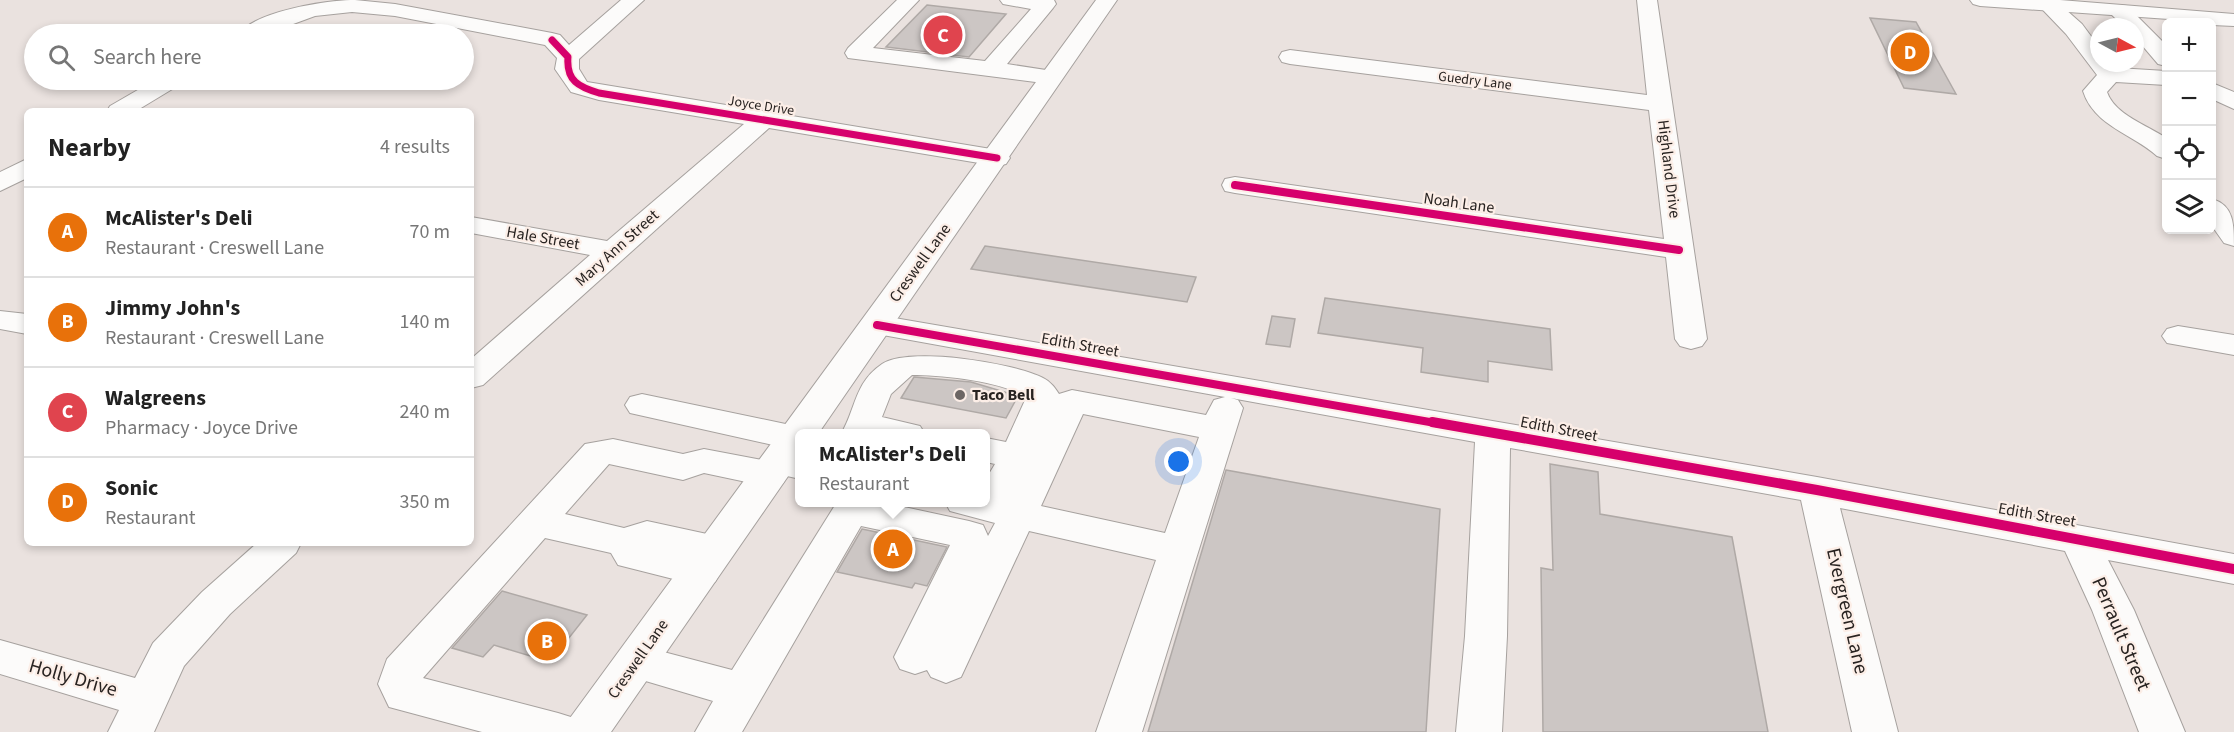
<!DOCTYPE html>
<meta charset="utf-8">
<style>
body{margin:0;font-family:"Source Sans 3",sans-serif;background:#f6f6f6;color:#222}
.controls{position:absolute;right:18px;top:18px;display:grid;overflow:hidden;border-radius:9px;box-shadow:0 3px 9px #0003}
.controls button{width:54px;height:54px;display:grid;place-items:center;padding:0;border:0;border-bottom:2px solid #e0e0e0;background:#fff;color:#222;font:30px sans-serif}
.compass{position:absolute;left:2090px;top:18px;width:54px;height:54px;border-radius:50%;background:#fff;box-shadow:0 3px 9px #0003;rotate:97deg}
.you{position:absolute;left:1179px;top:462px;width:21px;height:21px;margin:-15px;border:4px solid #fff;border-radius:50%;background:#1a73e8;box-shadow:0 0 0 9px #1a73e833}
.badge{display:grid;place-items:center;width:39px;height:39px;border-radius:50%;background:#6c6664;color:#fff;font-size:20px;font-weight:700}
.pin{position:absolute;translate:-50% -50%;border:3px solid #fff;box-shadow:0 2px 6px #0006}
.popup{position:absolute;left:795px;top:429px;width:195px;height:78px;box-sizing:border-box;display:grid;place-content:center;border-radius:9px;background:#fff;filter:drop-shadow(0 2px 4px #0005);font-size:20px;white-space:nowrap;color:#767676}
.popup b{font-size:22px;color:#222}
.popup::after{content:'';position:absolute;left:50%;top:100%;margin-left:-12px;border:12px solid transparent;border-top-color:#fff}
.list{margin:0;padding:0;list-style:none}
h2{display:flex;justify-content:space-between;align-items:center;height:78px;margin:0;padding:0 24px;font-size:26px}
h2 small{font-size:20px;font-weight:400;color:#767676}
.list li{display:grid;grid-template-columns:39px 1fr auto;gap:18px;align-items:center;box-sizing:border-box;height:90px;padding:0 24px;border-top:2px solid #e0e0e0}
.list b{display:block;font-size:22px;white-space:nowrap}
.list p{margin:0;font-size:20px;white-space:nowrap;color:#767676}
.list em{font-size:20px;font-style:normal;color:#767676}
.icon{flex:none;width:33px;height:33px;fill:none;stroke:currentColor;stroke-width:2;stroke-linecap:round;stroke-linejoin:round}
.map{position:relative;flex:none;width:2234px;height:732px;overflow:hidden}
.search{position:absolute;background:#fff;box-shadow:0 3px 9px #0003;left:24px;top:24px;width:450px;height:66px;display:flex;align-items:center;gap:15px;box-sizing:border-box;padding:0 21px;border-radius:33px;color:#767676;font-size:22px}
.panel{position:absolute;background:#fff;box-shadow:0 3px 9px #0003;left:24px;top:108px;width:450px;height:438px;border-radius:9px}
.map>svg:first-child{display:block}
.building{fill:#ccc6c4;stroke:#afa9a6;stroke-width:1.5}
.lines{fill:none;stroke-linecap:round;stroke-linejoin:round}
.minor-casing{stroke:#a6a19e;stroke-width:2}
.major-casing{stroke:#a6a19e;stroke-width:2}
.minor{fill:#fcfbfa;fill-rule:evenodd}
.major{fill:#fcfbfa;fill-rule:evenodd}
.cycleway-far2-casing{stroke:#fceee7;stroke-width:10}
.cycleway-far1-casing{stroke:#fceee7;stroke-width:12}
.cycleway-casing{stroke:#fceee7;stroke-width:14}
.cycleway-far2{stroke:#d6006c;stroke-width:7}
.cycleway-far1{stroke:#d6006c;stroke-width:8}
.cycleway{stroke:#d6006c;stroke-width:10}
.poi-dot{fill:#6c6664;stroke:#fceee7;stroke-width:2}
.labels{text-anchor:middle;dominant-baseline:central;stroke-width:4.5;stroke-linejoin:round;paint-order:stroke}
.far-street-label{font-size:14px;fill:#282321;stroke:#fceee7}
.street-label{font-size:16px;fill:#282321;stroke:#fceee7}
.poi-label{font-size:16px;font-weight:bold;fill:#282321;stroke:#fceee7;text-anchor:start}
.near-street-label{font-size:20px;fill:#282321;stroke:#fceee7}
</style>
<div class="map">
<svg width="2234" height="732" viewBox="0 0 2234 732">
<rect width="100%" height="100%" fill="#eae2df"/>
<path class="building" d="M 927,5 L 1006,14 L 969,57 L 886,47 Z
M 1870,18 L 1916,22 L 1956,94 L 1904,88 Z
M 985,246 L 1196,277 L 1187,302 L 971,269 Z
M 1325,298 L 1550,329 L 1552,370 L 1488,361 L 1488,382 L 1421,372 L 1423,348 L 1318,333 Z
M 1272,316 L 1295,319 L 1290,347 L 1266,344 Z
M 914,377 L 971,382 L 1018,396 L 1006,418 L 901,398 Z
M 1550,464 L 1598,472 L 1600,514 L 1732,537 L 1768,732 L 1543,732 L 1541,568 L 1553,570 Z
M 1226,470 L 1440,509 L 1426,732 L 1148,732 Z
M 862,529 L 947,547 L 927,586 L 915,583 L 912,588 L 837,572 Z
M 502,591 L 587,615 L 550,662 L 494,645 L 483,657 L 452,648 Z"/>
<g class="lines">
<g class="minor-casing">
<path id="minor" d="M 355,0 L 395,4 L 552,33 L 560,35 L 569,45 L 621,0 L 644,0 L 579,59 L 579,69 L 587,82 L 997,150 L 1006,152 L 1010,158 L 1006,164 L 997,166 L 769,128 L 483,385 L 471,388 L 471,359 L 590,255 L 471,233 L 471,217 L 607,241 L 744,124 L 599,100 L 571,92 L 555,69 L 557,58 L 545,45 L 395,16 L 352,12 L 315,16 L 266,34 L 239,34 C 255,11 328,0 355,0 Z
M 897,0 L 919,0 L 873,48 L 985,61 L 1031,9 L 1003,4 L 1000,0 L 1054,0 L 1056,4 L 1053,8 L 1007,64 L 1059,72 L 1063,77 L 1059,82 L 1051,84 L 848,58 L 845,53 L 848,48 Z
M 1637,0 L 1657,0 L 1707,339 L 1702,346 L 1691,349 L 1680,346 L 1675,339 L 1666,257 L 1235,193 L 1225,191 L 1222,185 L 1225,179 L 1235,177 L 1664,239 L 1649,110 L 1290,64 L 1282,62 L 1279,57 L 1282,52 L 1290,50 L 1647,95 Z
M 2042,1 L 2056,1 L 2082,24 L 2099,47 L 2099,63 L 2112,63 L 2117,68 L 2166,71 L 2166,85 L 2116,82 L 2107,92 C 2115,115 2147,125 2166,138 L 2166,159 L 2157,156 C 2133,134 2094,126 2083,91 L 2097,75 L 2066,34 L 2042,9 L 2038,5 Z
M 2119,5 L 2127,6 L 2166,45 L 2166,66 L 2158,64 L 2135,37 L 2135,27 L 2124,27 L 2108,11 L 2111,6 Z
M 155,80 L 183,80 L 179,85 L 136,111 L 107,111 L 110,106 Z
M 2212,83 L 2234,92 L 2234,109 L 2212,99 Z
M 27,159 L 27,178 L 0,191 L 0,172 Z
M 2212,199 C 2234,205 2234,225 2234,246 L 2224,243 L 2212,226 Z
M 0,311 L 27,314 L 27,334 L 0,329 Z
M 877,315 L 1817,477 L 2234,554 L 2234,584 L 2108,560 L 2134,610 L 2185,732 L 2139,732 L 2092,610 L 2065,551 L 1840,508 L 1898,732 L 1852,732 L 1801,500 L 1510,448 L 1507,636 L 1502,732 L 1456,732 L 1465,636 L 1475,442 L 1231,398 L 1238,400 L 1243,408 L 1142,732 L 1096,732 L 1156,560 L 1029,531 L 961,677 L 946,683 L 931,677 L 927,670 L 915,674 L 900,669 L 894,657 L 950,545 L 861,526 L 742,732 L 695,732 L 713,701 L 622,674 L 616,662 L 622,650 L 637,645 L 732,670 L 837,502 L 881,502 L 969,521 L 983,525 L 988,536 L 995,523 L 950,511 L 945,502 L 986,502 L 986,479 L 995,464 L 986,462 L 986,438 L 1006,442 L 1026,398 C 1004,381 940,375 912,375 L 891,394 L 882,417 L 920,426 L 925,434 L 841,434 C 856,409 854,383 882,364 C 909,346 1015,363 1043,378 C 1051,382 1055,388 1059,394 L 1072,390 L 1206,415 L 1214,400 L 1225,397 L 866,332 L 861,325 L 866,318 ZM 1083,414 L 1199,437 L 1165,533 L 1041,506 Z
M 2178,326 L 2234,335 L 2234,355 L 2167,343 L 2162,336 L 2167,329 Z
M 642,394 L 795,426 L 808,430 L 810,434 L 800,434 L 800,449 L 795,450 L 630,413 L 625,405 L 630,397 Z
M 613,439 L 683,454 L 704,449 L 762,460 L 766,452 L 779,449 L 800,453 L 800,479 L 787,476 L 783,483 L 770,487 L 704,473 L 683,480 L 609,464 L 565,514 L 624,528 L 647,521 L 730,539 L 736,549 L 730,559 L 717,563 L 721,571 L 715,582 L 701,586 L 618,565 L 611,553 L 545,538 L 423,678 L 558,713 L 574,718 L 581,732 L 482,732 L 389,707 L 378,684 L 387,659 L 585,444 Z
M 257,543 L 301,543 L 296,553 L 230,614 L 184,666 L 154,732 L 108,732 L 119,710 L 0,674 L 0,640 L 135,678 L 153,643 L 202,592 Z"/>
</g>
<g class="major-casing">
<path id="major" d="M 1096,0 L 1117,0 L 818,434 L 800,434 L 800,459 L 611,732 L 563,732 L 570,718 Z
M 1970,0 L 2060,0 L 2234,14 L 2234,26 L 2212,25 L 2212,22 L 1980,6 L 1973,4 Z"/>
</g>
<use href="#minor" class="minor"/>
<use href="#major" class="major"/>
<g class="cycleway-far2-casing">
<path id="cycleway-far2" d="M 552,40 L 568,57 C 566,81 579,87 599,93 L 997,158"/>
</g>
<g class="cycleway-far1-casing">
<path id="cycleway-far1" d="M 1235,185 L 1679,250
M 877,325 L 1441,424"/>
</g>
<g class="cycleway-casing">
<path id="cycleway" d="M 1432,422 L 1817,490 L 2234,569"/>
</g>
<use href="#cycleway-far2" class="cycleway-far2"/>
<use href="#cycleway-far1" class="cycleway-far1"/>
<use href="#cycleway" class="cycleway"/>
</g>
<circle class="poi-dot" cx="960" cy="395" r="6"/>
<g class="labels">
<g class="far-street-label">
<text transform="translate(1475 81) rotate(7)">Guedry Lane</text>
<text transform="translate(761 106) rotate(9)">Joyce Drive</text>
</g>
<g class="street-label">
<text transform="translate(1669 169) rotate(83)">Highland Drive</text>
<text transform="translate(1459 203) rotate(8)">Noah Lane</text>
<text transform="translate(543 238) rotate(10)">Hale Street</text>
<text transform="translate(617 248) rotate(-42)">Mary Ann Street</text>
<text transform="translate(920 263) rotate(-54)">Creswell Lane</text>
<text transform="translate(1080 345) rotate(10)">Edith Street</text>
<text transform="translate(1559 429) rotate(11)">Edith Street</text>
<text transform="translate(2037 515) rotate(10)">Edith Street</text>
<text transform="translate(638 659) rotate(-55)">Creswell Lane</text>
</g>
<g class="poi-label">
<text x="972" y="395">Taco Bell</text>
</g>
<g class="near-street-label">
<text transform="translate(1847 611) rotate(77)">Evergreen Lane</text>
<text transform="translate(2121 634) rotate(67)">Perrault Street</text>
<text transform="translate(73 678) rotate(16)">Holly Drive</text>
</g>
</g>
</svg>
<div class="controls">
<button>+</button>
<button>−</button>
<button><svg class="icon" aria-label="locate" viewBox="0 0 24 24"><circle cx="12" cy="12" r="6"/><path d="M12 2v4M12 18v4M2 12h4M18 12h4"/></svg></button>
<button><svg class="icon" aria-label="layers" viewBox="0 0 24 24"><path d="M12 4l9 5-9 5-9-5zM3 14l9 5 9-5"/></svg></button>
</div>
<svg class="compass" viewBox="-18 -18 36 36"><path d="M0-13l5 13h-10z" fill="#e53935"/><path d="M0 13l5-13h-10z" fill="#767676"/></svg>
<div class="you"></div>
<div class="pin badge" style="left:893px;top:549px;background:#e8710a">A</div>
<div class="popup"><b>McAlister's Deli</b>Restaurant</div>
<div class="pin badge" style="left:547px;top:641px;background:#e8710a">B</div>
<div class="pin badge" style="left:943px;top:35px;background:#e0444e">C</div>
<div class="pin badge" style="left:1910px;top:52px;background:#e8710a">D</div>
<div class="search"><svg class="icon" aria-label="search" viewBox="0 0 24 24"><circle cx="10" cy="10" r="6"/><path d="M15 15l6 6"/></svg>Search here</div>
<section class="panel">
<h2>Nearby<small>4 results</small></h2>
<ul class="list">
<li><span class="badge" style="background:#e8710a">A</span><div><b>McAlister's Deli</b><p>Restaurant · Creswell Lane</p></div><em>70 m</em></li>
<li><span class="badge" style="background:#e8710a">B</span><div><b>Jimmy John's</b><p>Restaurant · Creswell Lane</p></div><em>140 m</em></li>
<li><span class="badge" style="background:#e0444e">C</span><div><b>Walgreens</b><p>Pharmacy · Joyce Drive</p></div><em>240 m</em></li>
<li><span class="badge" style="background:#e8710a">D</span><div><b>Sonic</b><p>Restaurant</p></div><em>350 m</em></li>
</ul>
</section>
</div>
